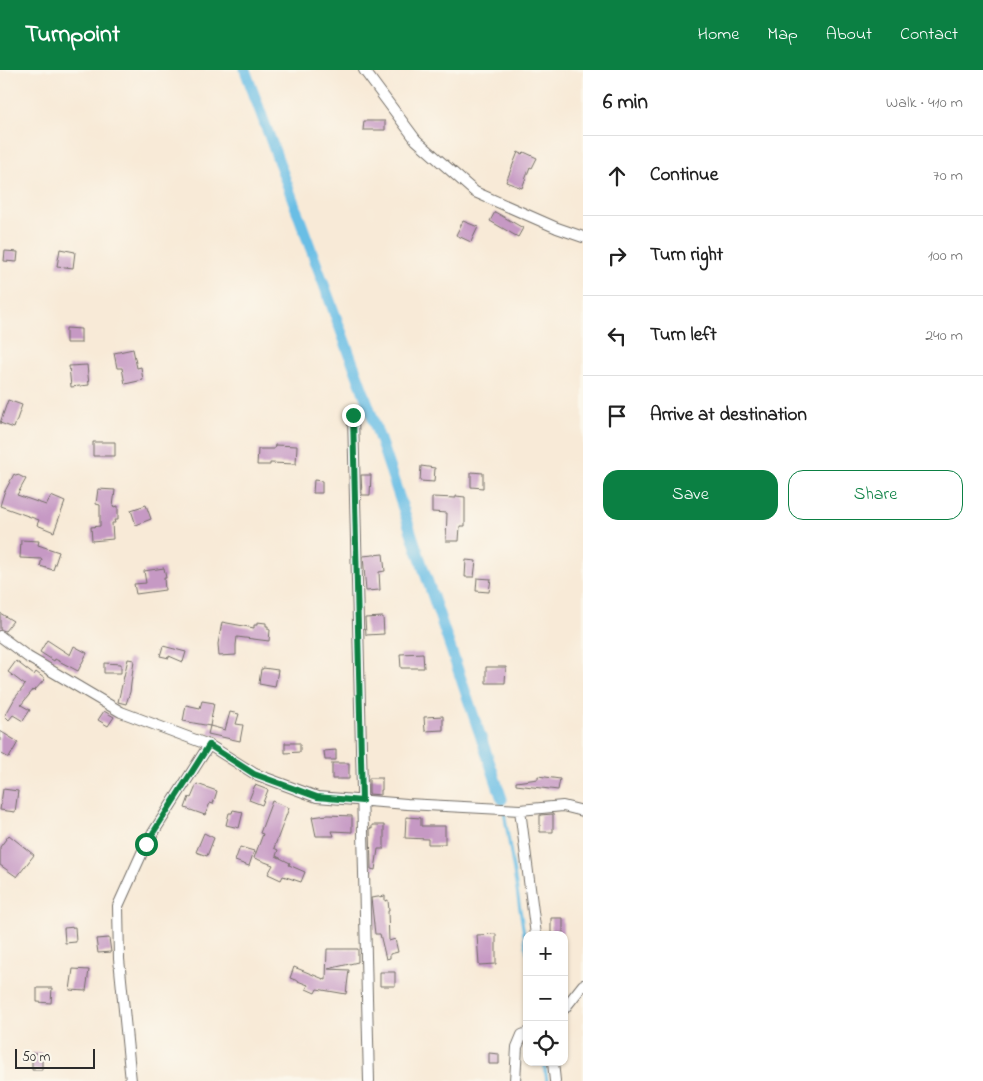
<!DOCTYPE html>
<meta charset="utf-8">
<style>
body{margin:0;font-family:"Indie Flower",sans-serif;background:#f2f2f2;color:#222}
.controls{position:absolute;right:15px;bottom:15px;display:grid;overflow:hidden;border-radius:10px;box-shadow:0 1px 4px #0004}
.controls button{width:45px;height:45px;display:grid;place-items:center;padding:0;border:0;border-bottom:1px solid #e0e0e0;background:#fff;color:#222;font:25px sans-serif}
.scale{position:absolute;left:15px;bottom:12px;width:80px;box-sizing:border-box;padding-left:5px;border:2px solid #2b2b2b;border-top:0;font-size:14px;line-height:18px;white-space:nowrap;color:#2b2b2b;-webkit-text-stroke:4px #fbf7ec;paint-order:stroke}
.stop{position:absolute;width:15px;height:15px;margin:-11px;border:4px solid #0b8043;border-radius:50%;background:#fff}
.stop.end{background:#0b8043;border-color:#fff;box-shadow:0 1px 5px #0008}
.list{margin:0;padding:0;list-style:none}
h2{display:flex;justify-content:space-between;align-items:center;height:65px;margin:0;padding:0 20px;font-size:21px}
h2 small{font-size:16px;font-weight:400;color:#767676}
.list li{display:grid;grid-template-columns:32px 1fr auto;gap:15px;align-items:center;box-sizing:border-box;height:80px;padding:0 20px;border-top:1px solid #e0e0e0}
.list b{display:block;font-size:19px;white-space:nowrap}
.list em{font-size:16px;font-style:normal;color:#767676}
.actions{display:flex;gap:10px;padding:15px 20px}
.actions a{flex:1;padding:11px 0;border:1px solid #0b8043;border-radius:15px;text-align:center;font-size:18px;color:#0b8043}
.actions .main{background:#0b8043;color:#fff}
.icon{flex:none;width:28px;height:28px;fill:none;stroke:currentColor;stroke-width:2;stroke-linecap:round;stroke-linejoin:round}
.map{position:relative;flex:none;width:583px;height:1011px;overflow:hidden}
header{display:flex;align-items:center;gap:30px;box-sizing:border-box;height:70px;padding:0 25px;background:#0b8043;color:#fff}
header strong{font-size:24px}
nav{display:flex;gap:28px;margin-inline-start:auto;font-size:18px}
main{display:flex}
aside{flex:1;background:#fff}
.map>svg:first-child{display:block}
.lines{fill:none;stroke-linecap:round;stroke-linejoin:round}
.stream{stroke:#69bee5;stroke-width:3}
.canal{stroke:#69bee5;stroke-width:11}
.building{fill:#c699c4}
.minor-casing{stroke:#736e67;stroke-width:12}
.minor{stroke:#fff;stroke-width:10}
.route{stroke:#0b8043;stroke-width:6}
</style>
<header>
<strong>Turnpoint</strong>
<nav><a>Home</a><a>Map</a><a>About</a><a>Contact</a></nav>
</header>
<main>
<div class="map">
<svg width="583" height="1011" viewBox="0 0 583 1011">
<rect width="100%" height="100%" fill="#fbf7ec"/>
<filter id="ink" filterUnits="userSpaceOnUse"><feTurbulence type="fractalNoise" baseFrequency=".02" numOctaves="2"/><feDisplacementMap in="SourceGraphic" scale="10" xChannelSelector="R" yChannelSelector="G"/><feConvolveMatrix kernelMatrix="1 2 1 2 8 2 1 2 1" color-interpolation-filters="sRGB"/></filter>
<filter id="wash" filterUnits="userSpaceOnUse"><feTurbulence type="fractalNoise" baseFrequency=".0096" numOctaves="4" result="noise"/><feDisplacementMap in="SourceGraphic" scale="20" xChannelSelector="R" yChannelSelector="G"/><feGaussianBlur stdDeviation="1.12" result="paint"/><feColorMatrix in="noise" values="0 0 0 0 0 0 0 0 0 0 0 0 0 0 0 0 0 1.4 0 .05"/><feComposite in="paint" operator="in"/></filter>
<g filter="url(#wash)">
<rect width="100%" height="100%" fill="#f8ead7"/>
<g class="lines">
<path class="stream" d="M 502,729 L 527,882
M 544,992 L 547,1011"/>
<path class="canal" d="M 245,0 L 369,337 L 415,474 L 502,729"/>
</g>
<g id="blocks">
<path class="building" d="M 364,51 L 385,51 L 385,60 L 363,60 Z
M 518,82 L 522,84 L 524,82 L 537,88 L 532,98 L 530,97 L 522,118 L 506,112 Z
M 495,142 L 523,158 L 518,167 L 490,151 Z
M 463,151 L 478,157 L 471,172 L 456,165 Z
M 60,179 L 75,182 L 73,198 L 57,196 Z
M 5,181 L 18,182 L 17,192 L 4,191 Z
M 66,258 L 81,259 L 81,273 L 66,273 Z
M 133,279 L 137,298 L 141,297 L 143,310 L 125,314 L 122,298 L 117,298 L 114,283 Z
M 87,295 L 89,315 L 71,317 L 69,296 Z
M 8,330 L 22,335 L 14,358 L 0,353 Z
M 93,372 L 115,372 L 115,386 L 93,386 Z
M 275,375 L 297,376 L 296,394 L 270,393 L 270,395 L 257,395 L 258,379 L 274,379 Z
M 421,396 L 435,398 L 434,412 L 420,411 Z
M 471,402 L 483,403 L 483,418 L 471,417 Z
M 14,404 L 17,406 L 18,405 L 26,409 L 17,425 L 46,435 L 51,426 L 65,432 L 54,462 L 37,455 L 39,450 L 0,436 L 4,423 Z
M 361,405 L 371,405 L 370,425 L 362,425 Z
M 314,410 L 322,411 L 322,423 L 313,423 Z
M 98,419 L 115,420 L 113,437 L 118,436 L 118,450 L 114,450 L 115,453 L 112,453 L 113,469 L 92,471 L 91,457 L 100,456 L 100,435 L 96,434 Z
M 456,426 L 465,427 L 465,456 L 460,456 L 459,471 L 446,471 L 447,443 L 432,442 L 432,427 L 456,428 Z
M 146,435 L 151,449 L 136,455 L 131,440 Z
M 21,470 L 39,471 L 38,475 L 59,482 L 53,500 L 40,496 L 42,489 L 20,488 Z
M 383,484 L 385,501 L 379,502 L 380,520 L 366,521 L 363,486 Z
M 466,490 L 476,491 L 474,507 L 465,507 Z
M 164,498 L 166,508 L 164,508 L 165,520 L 136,524 L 134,514 L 146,513 L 144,501 Z
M 477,508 L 491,509 L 489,522 L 476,521 Z
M 0,543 L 13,551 L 5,561 L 0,559 Z
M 383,547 L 384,564 L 366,565 L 365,548 Z
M 222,552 L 254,558 L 254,555 L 257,555 L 257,552 L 266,553 L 266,556 L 268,556 L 268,559 L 270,560 L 269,571 L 237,567 L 236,575 L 236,585 L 219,586 L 218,574 Z
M 47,570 L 70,585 L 74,576 L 87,583 L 78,601 L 55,589 L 54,591 L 40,582 Z
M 163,576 L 186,582 L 183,592 L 169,586 L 169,588 L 160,586 Z
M 423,583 L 424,598 L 401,598 L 400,584 Z
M 128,589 L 134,590 L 130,622 L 126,634 L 118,632 Z
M 16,591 L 34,605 L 36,602 L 45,609 L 34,621 L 33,620 L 21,635 L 30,640 L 23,651 L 13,645 L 9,650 L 5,646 L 15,628 L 25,615 L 8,602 Z
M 104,593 L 121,594 L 121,603 L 104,603 Z
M 486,597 L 506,597 L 505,613 L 486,613 Z
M 263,598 L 278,600 L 275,617 L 259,614 L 261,599 L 263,599 Z
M 202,631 L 214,633 L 210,656 L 183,651 L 186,635 L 200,638 Z
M 104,641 L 114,647 L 108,656 L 98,650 Z
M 230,642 L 239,644 L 236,654 L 243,655 L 240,671 L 208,664 L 210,656 L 225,660 Z
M 443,646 L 443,660 L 425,661 L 424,647 Z
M 0,661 L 18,672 L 9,688 L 0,683 Z
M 285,673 L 300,673 L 300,682 L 285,683 Z
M 336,680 L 336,690 L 325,690 L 324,681 Z
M 332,693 L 349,693 L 349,709 L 332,709 Z
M 538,706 L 560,709 L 558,720 L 516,715 L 516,712 L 538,709 Z
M 369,708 L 382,708 L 382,720 L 381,720 L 381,725 L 369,724 Z
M 197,714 L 217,721 L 213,734 L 210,733 L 205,745 L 185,738 L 189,727 L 191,728 Z
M 255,715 L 268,720 L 262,735 L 249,730 Z
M 3,719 L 18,721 L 15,742 L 0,740 Z
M 272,731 L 289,738 L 274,778 L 278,780 L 276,786 L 290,793 L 289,795 L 305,802 L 301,812 L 283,806 L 281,810 L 268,804 L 273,795 L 254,788 L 263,764 L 260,763 Z
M 233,740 L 243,742 L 239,758 L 226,755 L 229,743 L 232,743 Z
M 553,744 L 553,762 L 540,762 L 540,745 Z
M 328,745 L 352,746 L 352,762 L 332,761 L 334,766 L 316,766 L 312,747 Z
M 406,747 L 421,748 L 421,756 L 445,756 L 445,774 L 428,774 L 428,769 L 405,768 Z
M 372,755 L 384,755 L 384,779 L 378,779 L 375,800 L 371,799 L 370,758 L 372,759 Z
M 204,763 L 214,768 L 207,786 L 196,782 Z
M 9,765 L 34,785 L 17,807 L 0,795 L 0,777 Z
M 240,777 L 254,781 L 249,796 L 235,791 Z
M 385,826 L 385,831 L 388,830 L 389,841 L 388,841 L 389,871 L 395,869 L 398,882 L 390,884 L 390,888 L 386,889 L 380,864 L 375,864 L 371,828 Z
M 551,848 L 563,848 L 563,863 L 551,864 Z
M 75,857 L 76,872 L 65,873 L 64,858 Z
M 496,864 L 496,894 L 479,895 L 477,865 Z
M 109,868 L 111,882 L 98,883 L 96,869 Z
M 327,879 L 358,879 L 358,892 L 328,899 L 349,900 L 346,924 L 317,919 L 315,923 L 306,919 L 308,915 L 290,908 L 294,897 L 326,910 Z
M 73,899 L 89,900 L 86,921 L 70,920 Z
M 380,902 L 395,902 L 395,916 L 380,916 Z
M 37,918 L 52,918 L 51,933 L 37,932 Z
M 32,983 L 42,983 L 42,1000 L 32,1000 Z
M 489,983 L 499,984 L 499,994 L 489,994 Z"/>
</g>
</g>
<g filter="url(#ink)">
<use href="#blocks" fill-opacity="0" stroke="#736e67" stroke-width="1"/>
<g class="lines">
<g class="minor-casing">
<path id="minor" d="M 364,0 L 416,70 L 475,122 L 557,158 L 583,167
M 353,345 L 369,1011
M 0,566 L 28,587 L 121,642 L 209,675 L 255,704 L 317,727 L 407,734 L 520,740 L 563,736 L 583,741
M 520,740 L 536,865
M 564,939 L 583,915
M 553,992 L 555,1011
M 131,1011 L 119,889 L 118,836 L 146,774 L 209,675
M 515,1011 L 517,977 L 522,965 L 527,963"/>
</g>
<use href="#minor" class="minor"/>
</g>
</g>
<g class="lines" filter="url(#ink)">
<path class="route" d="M 146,774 L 209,675 L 254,704 L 317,727 L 362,731 L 353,345"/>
</g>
</svg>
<div class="controls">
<button>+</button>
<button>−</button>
<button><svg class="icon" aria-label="locate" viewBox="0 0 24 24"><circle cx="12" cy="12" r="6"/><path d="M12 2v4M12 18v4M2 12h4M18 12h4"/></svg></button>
</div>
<div class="scale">50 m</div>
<div class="stop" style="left:146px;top:774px"></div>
<div class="stop end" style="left:353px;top:345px"></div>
</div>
<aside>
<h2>6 min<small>Walk · 410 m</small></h2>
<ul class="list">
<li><svg class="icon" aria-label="ahead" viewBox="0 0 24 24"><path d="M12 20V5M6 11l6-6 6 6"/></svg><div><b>Continue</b></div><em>70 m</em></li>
<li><svg class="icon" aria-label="right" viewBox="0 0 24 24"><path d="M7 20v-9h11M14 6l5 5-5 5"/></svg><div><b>Turn right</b></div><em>100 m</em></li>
<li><svg class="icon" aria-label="left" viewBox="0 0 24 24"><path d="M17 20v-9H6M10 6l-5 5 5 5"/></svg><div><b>Turn left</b></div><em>240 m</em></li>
<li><svg class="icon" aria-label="arrive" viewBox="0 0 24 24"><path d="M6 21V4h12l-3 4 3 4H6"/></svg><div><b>Arrive at destination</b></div></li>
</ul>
<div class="actions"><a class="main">Save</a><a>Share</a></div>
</aside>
</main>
